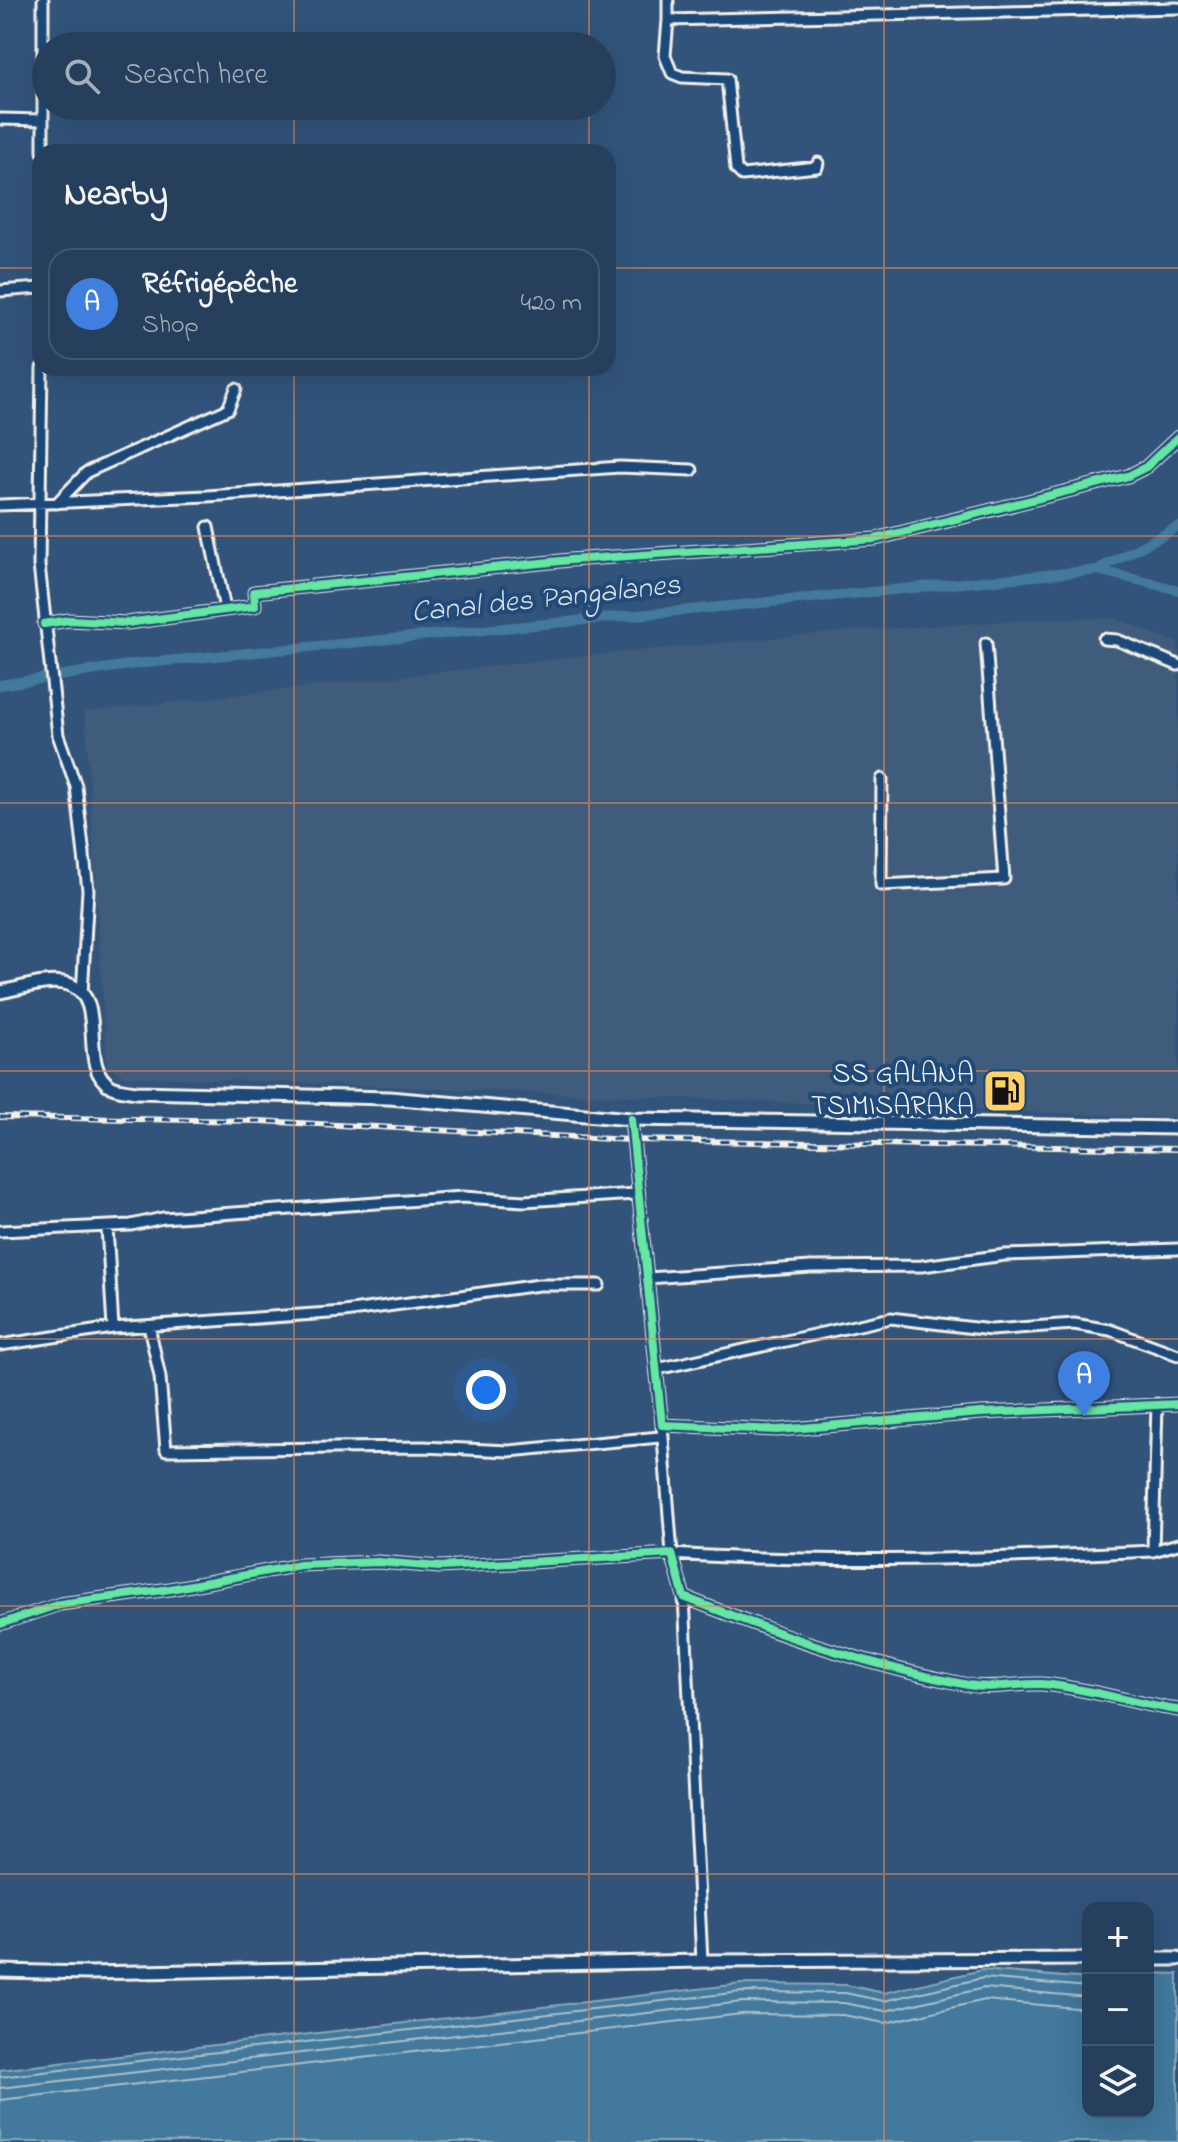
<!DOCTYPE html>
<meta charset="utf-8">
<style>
body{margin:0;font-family:"Indie Flower",sans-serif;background:#324a65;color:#f1f3f6}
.controls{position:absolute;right:24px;bottom:24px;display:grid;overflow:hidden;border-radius:16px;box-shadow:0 8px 32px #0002}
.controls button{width:72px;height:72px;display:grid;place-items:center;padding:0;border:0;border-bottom:2px solid #425872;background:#263f5c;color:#f1f3f6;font:40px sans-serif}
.you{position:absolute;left:486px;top:1390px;width:28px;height:28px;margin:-20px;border:6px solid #fff;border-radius:50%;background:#1a73e8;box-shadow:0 0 0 12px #1a73e833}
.badge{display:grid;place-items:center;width:52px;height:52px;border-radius:50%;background:#8abfa5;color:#fff;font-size:26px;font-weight:700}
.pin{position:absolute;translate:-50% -66px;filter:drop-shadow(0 2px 4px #0008)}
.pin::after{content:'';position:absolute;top:42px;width:28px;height:24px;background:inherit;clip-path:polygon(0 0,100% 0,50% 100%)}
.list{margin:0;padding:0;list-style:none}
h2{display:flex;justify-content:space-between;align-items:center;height:104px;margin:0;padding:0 32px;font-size:34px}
h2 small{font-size:26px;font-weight:400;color:#a4afbb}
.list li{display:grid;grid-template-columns:52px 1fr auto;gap:24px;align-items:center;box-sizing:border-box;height:112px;margin:0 16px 16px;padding:0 16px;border:2px solid #425872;border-radius:24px}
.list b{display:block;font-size:30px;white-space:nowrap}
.list p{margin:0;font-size:26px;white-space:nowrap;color:#a4afbb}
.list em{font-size:26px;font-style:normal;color:#a4afbb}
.icon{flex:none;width:44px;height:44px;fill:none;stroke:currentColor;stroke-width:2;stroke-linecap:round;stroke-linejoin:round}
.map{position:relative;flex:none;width:1178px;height:2142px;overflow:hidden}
.search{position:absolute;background:#263f5c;box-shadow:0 8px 32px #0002;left:32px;top:32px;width:584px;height:88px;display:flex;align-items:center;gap:20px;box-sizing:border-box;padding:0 28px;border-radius:44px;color:#a4afbb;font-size:30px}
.panel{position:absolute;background:#263f5c;box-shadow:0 8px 32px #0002;left:32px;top:144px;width:584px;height:232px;border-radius:24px}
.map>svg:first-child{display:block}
.built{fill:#3f5b7c}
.water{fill:#42799d;stroke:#89a9bb;stroke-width:2}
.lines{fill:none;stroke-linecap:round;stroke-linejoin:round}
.shore{stroke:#adc1ca;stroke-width:2}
.canal{stroke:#42799d;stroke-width:10}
.minor-casing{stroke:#f4f1e8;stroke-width:15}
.major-casing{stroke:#f4f1e8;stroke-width:17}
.minor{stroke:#1f4a7a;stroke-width:9}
.major{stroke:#1f4a7a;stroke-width:11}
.rail-casing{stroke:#f4f1e8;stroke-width:6}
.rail{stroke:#1f4a7a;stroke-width:3;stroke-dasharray:9;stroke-linecap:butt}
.cycleway-casing{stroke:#1f4a7a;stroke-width:13}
.cycleway{stroke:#66e7a1;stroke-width:8}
.grid{fill:none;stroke:#ec874e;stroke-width:2;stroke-opacity:0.55}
.labels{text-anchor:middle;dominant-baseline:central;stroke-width:8;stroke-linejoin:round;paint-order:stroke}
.poi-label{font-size:28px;fill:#f4f1e8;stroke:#1f4a7a;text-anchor:end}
.water-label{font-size:30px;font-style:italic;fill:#d9dfdd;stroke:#1f4a7a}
</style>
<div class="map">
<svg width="1178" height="2142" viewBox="0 0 1178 2142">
<rect width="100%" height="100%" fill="#32547b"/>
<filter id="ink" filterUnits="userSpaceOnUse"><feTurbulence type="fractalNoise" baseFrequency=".0125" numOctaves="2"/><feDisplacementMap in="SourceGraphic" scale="16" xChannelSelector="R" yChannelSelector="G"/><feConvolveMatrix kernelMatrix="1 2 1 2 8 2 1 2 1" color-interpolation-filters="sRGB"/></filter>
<g filter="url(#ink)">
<path class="built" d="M 1065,618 L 1117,619 L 1178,643 L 1178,1118 L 124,1076 L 107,1066 L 85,712 L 602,654 L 861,630 Z"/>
<path class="water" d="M 982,1970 L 1088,1979 L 1088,2112 L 1148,2112 L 1148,1973 L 1178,1974 L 1178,2142 L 0,2142 L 0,2070 L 741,1984 L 846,1985 L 884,1993 Z"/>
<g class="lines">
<path class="shore" d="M 0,2077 L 741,1992 L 845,1993 L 884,2001 L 983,1978 L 1088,1987
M 0,2088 L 742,2002 L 844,2003 L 885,2011 L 984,1988 L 1088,1997
M 0,2100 L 742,2014 L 843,2015 L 885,2023 L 985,2000 L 1088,2009"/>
<path class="canal" d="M 1097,570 L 1178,527
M 0,685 L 135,664 L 1097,570 L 1178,590"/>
<g class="minor-casing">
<path id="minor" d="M 43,0 L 43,152
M 668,0 L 668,20 L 1178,8
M 668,20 L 665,56 L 672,73 L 682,77 L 727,79 L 736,169 L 742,175 L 817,167 L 818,163
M 0,119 L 43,120
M 0,291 L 40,288
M 42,368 L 39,565 L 58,735 L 76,786 L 88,890 L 82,994
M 57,503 L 87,472 L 228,409 L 236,389
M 0,505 L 207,496 L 620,467 L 692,470
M 208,527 L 225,609
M 44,624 L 69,620 L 127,623 L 255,606 L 254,592 L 570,560 L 875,539 L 1128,476 L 1146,467 L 1178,437
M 1104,639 L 1117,640 L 1178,665
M 882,779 L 881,885 L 1004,879 L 986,643
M 631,1119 L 662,1425 L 778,1430 L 981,1413 L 1178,1404
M 107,1227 L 113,1328
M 0,1231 L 131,1225 L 163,1218 L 463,1197 L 524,1201 L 636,1194
M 648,1278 L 811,1267 L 922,1266 L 1005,1255 L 1178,1249
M 149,1326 L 160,1377 L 166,1450 L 423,1447 L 509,1451 L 660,1437
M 0,1345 L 113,1328 L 344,1312 L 539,1285 L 599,1285
M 657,1369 L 891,1318 L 991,1330 L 1074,1324 L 1110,1330 L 1178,1355
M 662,1425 L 672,1554 C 832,1564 993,1559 1153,1551 L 1178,1544
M 1153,1551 L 1157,1404
M 684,1597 L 702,1961
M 0,1624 L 60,1604 L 170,1589 L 300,1565 L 378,1562 L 440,1567 L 672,1554 L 684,1597 C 777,1634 869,1666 968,1685 C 994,1690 1017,1683 1041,1684 C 1085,1687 1134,1704 1178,1710"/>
</g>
<g class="major-casing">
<path id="major" d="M 0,992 C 19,989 48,978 68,984 C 111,999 75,1067 112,1087 C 119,1090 129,1091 137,1092 L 389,1098 L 631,1119 L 1178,1128
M 1148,1959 L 1178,1959
M 0,1971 L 88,1973 L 702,1961 L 1088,1959"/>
</g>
<use href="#minor" class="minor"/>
<use href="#major" class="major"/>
<g class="rail-casing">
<path id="rail" d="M 0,1117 L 259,1121 L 631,1140 L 1178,1149"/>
</g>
<use href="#rail" class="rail"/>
<g class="cycleway-casing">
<path id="cycleway" d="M 44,624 L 69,620 L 127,623 L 255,606 L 254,592 L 570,560 L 875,539 L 1128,476 L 1146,467 L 1178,437
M 631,1119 L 662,1425 L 778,1430 L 981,1413 L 1178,1404
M 0,1624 L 60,1604 L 170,1589 L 300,1565 L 378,1562 L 440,1567 L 672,1554 L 684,1597 C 777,1634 869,1666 968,1685 C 994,1690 1017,1683 1041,1684 C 1085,1687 1134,1704 1178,1710"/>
</g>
<use href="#cycleway" class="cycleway"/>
</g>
</g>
<path class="grid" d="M 294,0 L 294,46M 589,0 L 589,46M 884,0 L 884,2142M 294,106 L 294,152M 589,106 L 589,152M 0,268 L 40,268M 608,268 L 1178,268M 294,368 L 294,2142M 589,368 L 589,2142M 0,536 L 1178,536M 0,803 L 1178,803M 0,1071 L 1178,1071M 0,1339 L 1178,1339M 0,1606 L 1178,1606M 0,1874 L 1178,1874"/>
<defs>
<g id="fuel-square" transform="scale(2.3)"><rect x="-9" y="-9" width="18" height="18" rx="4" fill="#ffd166" stroke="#1f4a7a"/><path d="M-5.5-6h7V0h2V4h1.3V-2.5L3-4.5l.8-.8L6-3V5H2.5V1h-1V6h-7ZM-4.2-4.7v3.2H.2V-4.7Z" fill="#111"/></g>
</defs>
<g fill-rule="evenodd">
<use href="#fuel-square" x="1005" y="1091"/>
</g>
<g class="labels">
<g class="poi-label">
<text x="974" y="1075">SS GALANA<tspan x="974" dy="32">TSIMISARAKA</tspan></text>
</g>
<g class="water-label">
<text transform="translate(546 600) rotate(-6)">Canal des Pangalanes</text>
</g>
</g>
</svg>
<div class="controls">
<button>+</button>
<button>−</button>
<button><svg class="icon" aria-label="layers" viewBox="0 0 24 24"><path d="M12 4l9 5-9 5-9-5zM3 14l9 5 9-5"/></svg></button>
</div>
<div class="you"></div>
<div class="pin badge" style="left:1084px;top:1417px;background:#3f7fe0">A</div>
<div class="search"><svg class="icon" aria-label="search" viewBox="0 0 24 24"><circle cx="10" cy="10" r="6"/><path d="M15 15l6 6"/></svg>Search here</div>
<section class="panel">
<h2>Nearby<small></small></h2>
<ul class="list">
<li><span class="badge" style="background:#3f7fe0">A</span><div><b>Réfrigépêche</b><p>Shop</p></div><em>420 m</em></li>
</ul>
</section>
</div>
